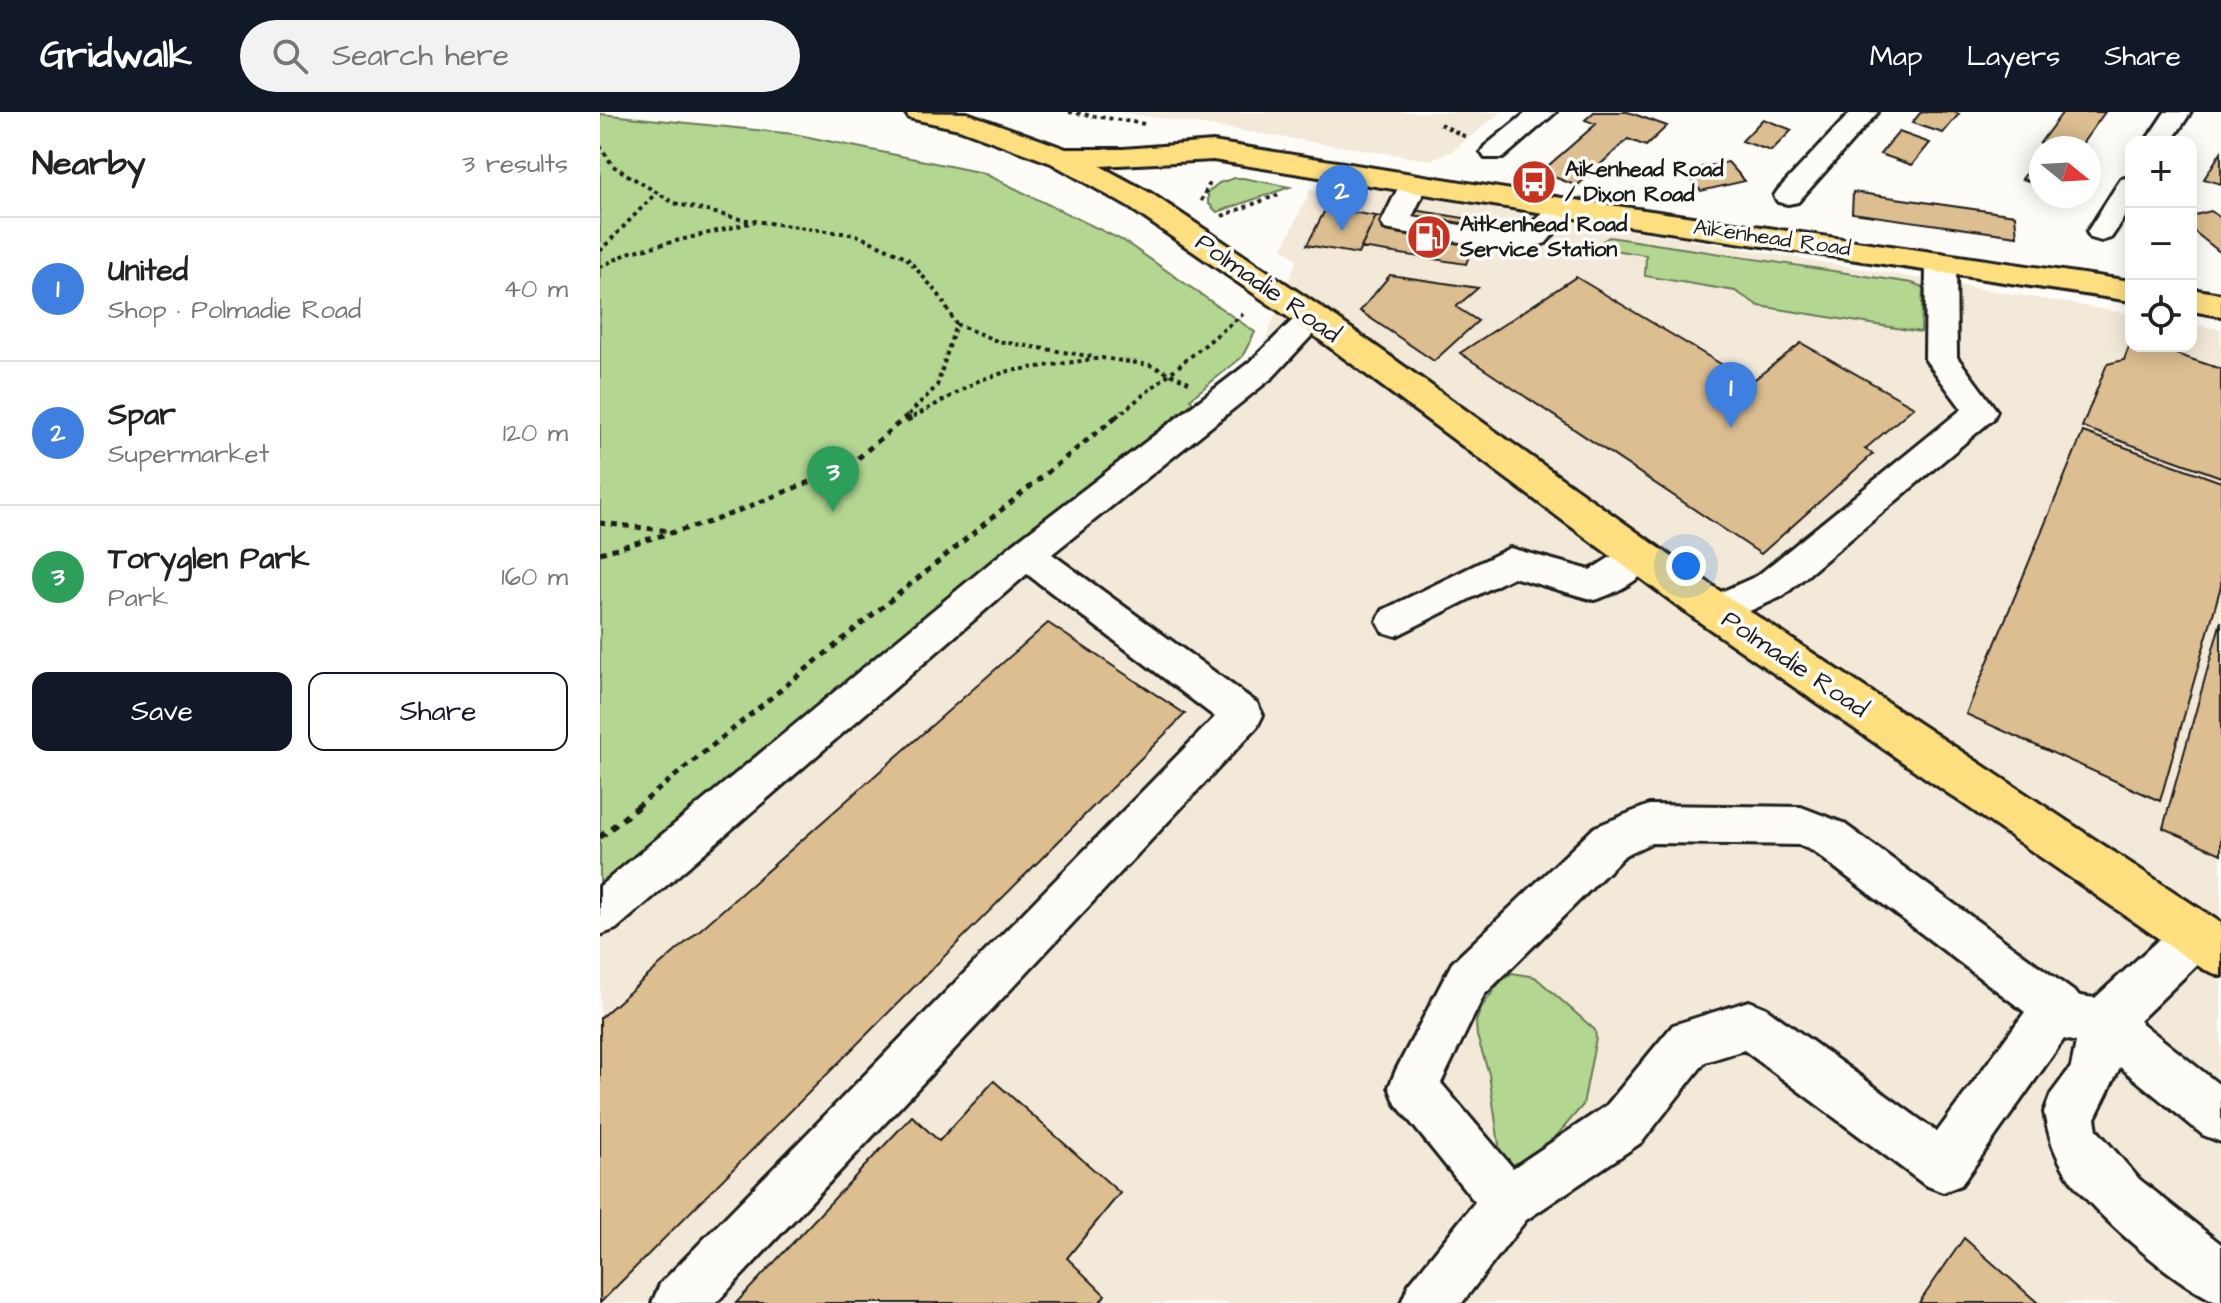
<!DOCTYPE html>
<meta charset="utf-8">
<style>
body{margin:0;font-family:"Architects Daughter",sans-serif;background:#f2f2f2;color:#222}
.controls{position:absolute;right:24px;top:24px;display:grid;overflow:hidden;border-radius:16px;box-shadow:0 4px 20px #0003}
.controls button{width:72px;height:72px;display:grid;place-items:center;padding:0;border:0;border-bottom:2px solid #e0e0e0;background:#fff;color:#222;font:40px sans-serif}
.compass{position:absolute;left:1429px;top:24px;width:72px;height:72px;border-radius:50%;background:#fff;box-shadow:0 4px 20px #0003;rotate:108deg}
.you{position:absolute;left:1086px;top:454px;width:28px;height:28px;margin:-20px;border:6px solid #fff;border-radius:50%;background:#1a73e8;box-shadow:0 0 0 12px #1a73e833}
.badge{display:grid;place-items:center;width:52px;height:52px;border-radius:50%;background:#111827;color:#fff;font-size:26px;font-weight:700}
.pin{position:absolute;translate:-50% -66px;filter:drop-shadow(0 2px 4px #0008)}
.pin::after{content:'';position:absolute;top:42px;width:28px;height:24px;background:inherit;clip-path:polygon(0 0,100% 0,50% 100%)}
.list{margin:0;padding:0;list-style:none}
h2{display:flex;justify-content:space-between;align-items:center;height:104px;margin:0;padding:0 32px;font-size:34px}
h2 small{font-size:26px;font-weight:400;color:#767676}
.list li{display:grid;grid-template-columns:52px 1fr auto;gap:24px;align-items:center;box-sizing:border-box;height:144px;padding:0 32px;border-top:2px solid #e0e0e0}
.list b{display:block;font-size:30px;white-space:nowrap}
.list p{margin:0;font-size:26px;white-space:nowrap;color:#767676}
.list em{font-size:26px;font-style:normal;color:#767676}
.actions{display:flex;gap:16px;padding:24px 32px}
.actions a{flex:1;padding:18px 0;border:2px solid #111827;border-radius:16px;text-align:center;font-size:28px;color:#111827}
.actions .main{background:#111827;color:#fff}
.icon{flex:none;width:44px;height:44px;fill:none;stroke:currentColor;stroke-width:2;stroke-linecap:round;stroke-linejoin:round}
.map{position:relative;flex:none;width:1621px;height:1191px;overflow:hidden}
header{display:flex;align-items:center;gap:48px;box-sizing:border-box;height:112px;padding:0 40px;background:#111827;color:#fff}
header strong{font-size:38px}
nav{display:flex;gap:44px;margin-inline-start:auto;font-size:28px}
.search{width:560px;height:72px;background:#f2f2f2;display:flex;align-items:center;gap:20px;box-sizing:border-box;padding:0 28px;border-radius:44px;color:#767676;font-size:30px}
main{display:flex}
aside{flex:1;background:#fff}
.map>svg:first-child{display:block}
.built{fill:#f3e9d8}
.green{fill:#b3d691;stroke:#687956;stroke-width:2}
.building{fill:#dcbe90;stroke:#1c1c1c;stroke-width:2}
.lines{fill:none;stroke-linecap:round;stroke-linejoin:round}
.minor-casing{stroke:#1c1c1c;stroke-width:6}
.major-casing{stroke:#1c1c1c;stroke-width:6}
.path-far2{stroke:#1c1c1c;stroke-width:4;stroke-dasharray:4 4;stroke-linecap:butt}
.path-far1{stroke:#1c1c1c;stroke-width:5;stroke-dasharray:6 6;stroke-linecap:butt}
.path{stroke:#1c1c1c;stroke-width:6;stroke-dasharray:7 7;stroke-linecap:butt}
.minor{fill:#fdfcf7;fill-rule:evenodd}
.major{fill:#fedf80;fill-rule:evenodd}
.labels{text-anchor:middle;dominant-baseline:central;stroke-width:7;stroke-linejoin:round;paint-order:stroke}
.far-poi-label{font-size:22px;font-weight:bold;fill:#1c1c1c;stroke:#fdfcf7;text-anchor:start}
.far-street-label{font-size:22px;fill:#1c1c1c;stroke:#fdfcf7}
.street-label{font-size:26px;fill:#1c1c1c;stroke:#fdfcf7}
</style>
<header>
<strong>Gridwalk</strong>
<div class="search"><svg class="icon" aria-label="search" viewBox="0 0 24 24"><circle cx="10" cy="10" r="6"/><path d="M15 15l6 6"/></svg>Search here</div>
<nav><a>Map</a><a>Layers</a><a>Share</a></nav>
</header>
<main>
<aside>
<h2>Nearby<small>3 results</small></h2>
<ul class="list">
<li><span class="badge" style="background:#3f7fe0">1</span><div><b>United</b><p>Shop · Polmadie Road</p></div><em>40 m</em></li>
<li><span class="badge" style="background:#3f7fe0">2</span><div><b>Spar</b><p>Supermarket</p></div><em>120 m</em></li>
<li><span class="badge" style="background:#2e9e5b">3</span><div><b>Toryglen Park</b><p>Park</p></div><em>160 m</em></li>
</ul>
<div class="actions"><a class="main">Save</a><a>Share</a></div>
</aside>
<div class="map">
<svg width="1621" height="1191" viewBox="0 0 1621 1191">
<rect width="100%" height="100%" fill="#fdfcf7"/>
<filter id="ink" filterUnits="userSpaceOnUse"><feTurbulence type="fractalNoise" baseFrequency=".0125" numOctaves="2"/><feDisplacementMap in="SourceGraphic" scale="16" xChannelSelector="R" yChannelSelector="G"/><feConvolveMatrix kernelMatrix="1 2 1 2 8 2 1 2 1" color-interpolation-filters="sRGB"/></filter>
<g filter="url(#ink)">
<path class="built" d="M 519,0 L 902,0 L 852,39 L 830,48 Z
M 739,69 L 1531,202 L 1531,234 L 1591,234 L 1591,212 L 1621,217 L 1621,1191 L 0,1191 L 0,775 L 661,239 L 697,147 L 683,136 L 710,78 L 729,81 Z"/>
<path class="green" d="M 0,2 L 194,22 L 383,61 L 524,129 L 655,220 L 642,245 L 590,287 L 596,293 L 0,777 Z
M 635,66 L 643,66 L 690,75 L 617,100 L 608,91 L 608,80 L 619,71 Z
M 1009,125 L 1312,171 L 1323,175 L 1321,220 L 1159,194 L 1135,179 L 1045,164 L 1046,143 L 994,135 Z
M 912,861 L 935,865 L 995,918 L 996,926 L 983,993 L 929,1056 L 914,1060 L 901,1047 L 889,962 L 877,924 L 876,910 L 881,896 L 899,871 Z"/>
<path class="building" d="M 994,0 L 1028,0 L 1067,14 L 1046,34 L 1028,27 L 977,74 L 941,60 L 996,12 L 985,8 Z
M 1321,0 L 1354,0 L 1359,2 L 1343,21 L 1312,11 Z
M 1463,0 L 1505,0 L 1479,36 L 1455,36 L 1440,31 Z
M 1163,7 L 1192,18 L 1171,39 L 1142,29 Z
M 1299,20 L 1330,31 L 1312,53 L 1280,42 Z
M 1621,40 L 1621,72 L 1604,67 Z
M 1439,44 L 1441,44 L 1441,73 L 1422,67 Z
M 1128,50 L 1145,69 L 1101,79 L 1084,59 Z
M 1253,80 L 1415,103 L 1417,124 L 1252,101 Z
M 726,96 L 776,104 L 758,142 L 707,133 Z
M 808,97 L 882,109 L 866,152 L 761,136 L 776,104 L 803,108 Z
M 1611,99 L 1621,106 L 1621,141 L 1591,117 L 1591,104 Z
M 790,163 L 878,176 L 856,195 L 878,209 L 834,249 L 760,199 Z
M 976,165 L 1151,270 L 1201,231 L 1314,295 L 1265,337 L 1273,342 L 1161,442 L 860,241 Z
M 1531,229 L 1531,234 L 1552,234 L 1621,257 L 1621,365 L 1482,315 L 1507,252 L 1524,248 Z
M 1483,320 L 1621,370 L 1621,474 L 1560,689 L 1366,602 Z
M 1621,509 L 1621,742 L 1563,716 Z
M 448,511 L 585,602 L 0,1191 L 0,906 Z
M 394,969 L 520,1081 L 467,1146 L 505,1183 L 499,1191 L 136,1191 L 312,1004 L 339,1029 Z
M 1364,1126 L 1438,1191 L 1319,1191 Z"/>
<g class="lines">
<g class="minor-casing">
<path id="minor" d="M 927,0 L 956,0 L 903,46 L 885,46 L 881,40 L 885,34 Z
M 1251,0 L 1278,0 L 1198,90 L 1188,92 L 1178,90 L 1174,84 L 1178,78 Z
M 1565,0 L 1591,0 L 1571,30 L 1545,30 Z
M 814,64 L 824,66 L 828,72 L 812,105 L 916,122 C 940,114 944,82 972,89 L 976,95 L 946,131 L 918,140 L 785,117 L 781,111 L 800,72 L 804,66 Z
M 1531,65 C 1531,94 1528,102 1511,126 L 1501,129 L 1491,126 L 1487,120 L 1517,73 L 1521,67 Z
M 1341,141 L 1351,144 L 1356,150 L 1357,245 L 1397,299 L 1393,307 L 1183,484 L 1116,514 L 1103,510 L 1097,499 L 1103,488 L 1157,464 L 1362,297 L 1325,247 L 1326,150 L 1331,144 Z
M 713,196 L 724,199 L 728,206 L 673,265 L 452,442 L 657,591 L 663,603 L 657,615 L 116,1191 L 52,1191 L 60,1172 L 615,605 L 427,462 L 16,817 L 0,823 L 0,774 L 413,432 L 651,249 L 702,199 Z
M 1041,430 L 1054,434 L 1059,444 C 1048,464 1016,482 994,488 L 913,465 L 796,524 L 783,520 L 777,509 L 783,498 L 910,436 L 990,458 L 1028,434 Z
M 1049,693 L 1201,695 L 1243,711 L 1480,884 L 1495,886 L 1580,808 L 1596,801 L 1612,808 L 1619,823 L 1612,838 L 1539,909 L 1621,974 L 1621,1030 L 1603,1023 L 1520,955 L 1495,1006 L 1497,1018 L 1539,1067 L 1621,1132 L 1621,1191 C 1583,1180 1490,1099 1468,1064 C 1455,1044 1448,1023 1444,1000 L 1451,982 L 1471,955 L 1476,930 L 1464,927 L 1361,1073 L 1343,1080 L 1325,1073 L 1144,938 L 1105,950 L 1042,1030 L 926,1108 L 862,1191 L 801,1191 L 809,1172 L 875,1090 L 796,992 L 789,975 L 796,958 L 852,851 L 995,715 ZM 1051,731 L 1199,733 L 1213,739 L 1425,900 L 1337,1020 L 1166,896 L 1149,889 L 1073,913 L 1006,994 L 913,1056 L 841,971 L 884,883 L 1025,743 Z"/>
</g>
<g class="major-casing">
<path id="major" d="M 305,0 L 367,1 L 466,37 L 523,37 L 613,30 L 962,86 L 1531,169 L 1531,189 L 962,104 L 613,48 L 500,54 L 552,82 L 725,198 L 1131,487 L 1621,811 L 1621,864 L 1603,857 L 1101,511 L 701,214 L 530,96 L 451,51 L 359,17 L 309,6 Z
M 1591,177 L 1621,182 L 1621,204 L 1591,199 Z"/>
</g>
<path class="path-far2" d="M 469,0 L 545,12
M 840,12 L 868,26
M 0,34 L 13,54 L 74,91 L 140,107 L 256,123 L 306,145 L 339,183 L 356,212 L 337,274 L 306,305
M 601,89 L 609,73 L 606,71
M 622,104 L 680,82
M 0,139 L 57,80
M 0,155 L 31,140 L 154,110
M 356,212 L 397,229 L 494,245
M 313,305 L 380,268 L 409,259 L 502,246 L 550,253 L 591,271
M 516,305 L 643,202"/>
<path class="path-far1" d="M 306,309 L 316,303
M 0,411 L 71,419
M 0,441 L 113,409 L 249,354 L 308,303
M 37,695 L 518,303"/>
<path class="path" d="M 0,725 L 40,693"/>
<use href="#minor" class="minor"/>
<use href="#major" class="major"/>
</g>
</g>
<defs>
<g id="bus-disc" transform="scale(2.3)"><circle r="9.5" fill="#c8321e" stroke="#fdfcf7"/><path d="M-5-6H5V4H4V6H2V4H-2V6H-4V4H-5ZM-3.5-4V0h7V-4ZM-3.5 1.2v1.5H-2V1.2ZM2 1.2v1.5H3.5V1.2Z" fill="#fff"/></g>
<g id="fuel-disc" transform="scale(2.3)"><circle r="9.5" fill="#c8321e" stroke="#fdfcf7"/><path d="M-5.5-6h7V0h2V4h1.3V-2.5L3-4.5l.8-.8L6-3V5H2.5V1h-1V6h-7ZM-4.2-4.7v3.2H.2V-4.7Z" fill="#fff"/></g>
</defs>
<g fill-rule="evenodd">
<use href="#bus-disc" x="934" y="70"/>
<use href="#fuel-disc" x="829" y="125"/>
</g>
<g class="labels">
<g class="far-poi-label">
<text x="965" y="57">Aikenhead Road<tspan x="965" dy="25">/ Dixon Road</tspan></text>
<text x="860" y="112">Aitkenhead Road<tspan x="860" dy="25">Service Station</tspan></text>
</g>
<g class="far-street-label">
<text transform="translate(1172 126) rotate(8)">Aikenhead Road</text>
</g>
<g class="street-label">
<text transform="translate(668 176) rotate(35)">Polmadie Road</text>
<text transform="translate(1195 552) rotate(34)">Polmadie Road</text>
</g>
</g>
</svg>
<div class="controls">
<button>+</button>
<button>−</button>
<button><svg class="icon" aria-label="locate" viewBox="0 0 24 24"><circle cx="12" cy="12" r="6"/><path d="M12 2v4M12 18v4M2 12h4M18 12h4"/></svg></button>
</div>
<svg class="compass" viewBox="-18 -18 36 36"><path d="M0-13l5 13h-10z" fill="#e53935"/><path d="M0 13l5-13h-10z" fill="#767676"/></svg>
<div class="you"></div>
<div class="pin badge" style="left:1131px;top:316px;background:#3f7fe0">1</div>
<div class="pin badge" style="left:742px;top:119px;background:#3f7fe0">2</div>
<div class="pin badge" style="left:233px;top:400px;background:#2e9e5b">3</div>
</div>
</main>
